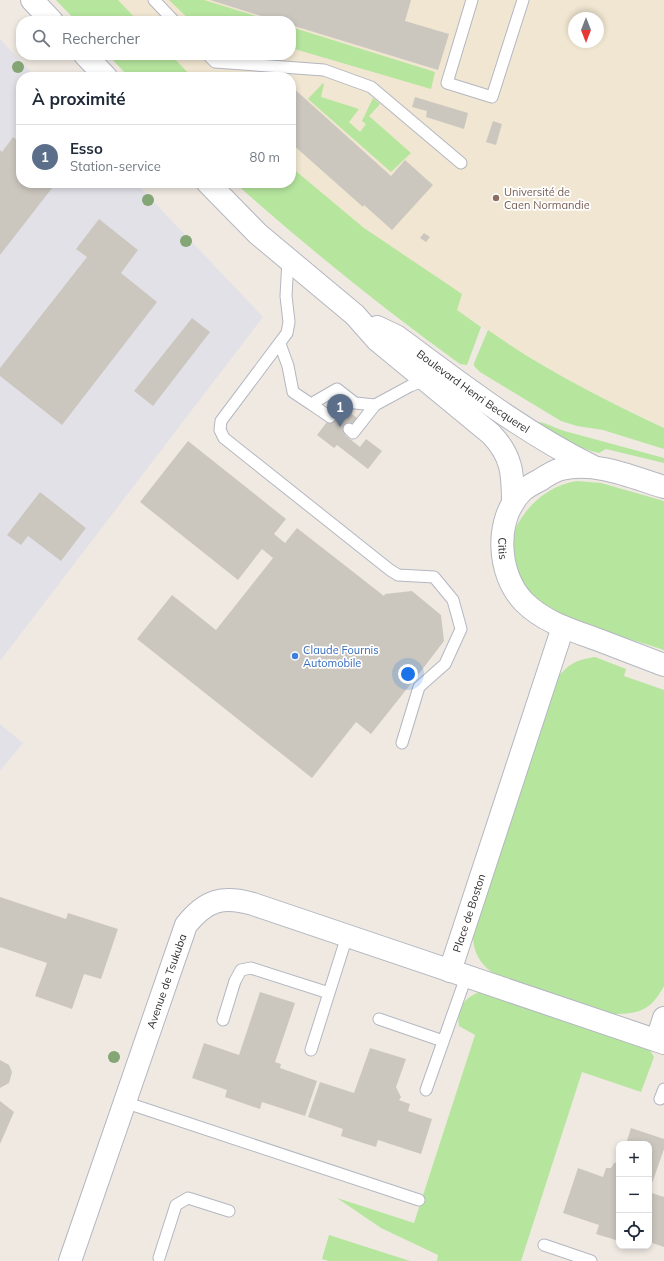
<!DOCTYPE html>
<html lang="fr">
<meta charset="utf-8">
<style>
body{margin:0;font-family:Mulish,sans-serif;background:#f6f6f7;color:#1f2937}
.controls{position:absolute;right:12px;bottom:12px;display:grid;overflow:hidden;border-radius:8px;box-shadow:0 2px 6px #0003}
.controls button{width:36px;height:36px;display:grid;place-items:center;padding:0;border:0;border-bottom:1px solid #e0e1e3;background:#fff;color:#1f2937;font:20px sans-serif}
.compass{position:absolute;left:568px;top:12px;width:36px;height:36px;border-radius:50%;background:#fff;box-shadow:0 2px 6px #0003;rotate:180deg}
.you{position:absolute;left:408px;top:674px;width:14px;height:14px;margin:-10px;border:3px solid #fff;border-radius:50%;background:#1a73e8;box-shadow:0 0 0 6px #1a73e833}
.badge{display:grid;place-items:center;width:26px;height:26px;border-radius:50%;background:#111827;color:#fff;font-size:13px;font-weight:700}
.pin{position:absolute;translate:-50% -33px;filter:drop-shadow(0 1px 2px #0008)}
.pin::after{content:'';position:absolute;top:21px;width:14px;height:12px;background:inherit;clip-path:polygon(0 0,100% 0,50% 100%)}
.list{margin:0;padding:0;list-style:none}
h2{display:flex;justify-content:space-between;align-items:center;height:52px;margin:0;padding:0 16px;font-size:17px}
h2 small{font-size:13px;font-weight:400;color:#747a83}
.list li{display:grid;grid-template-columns:26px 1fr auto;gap:12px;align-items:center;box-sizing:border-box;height:64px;padding:0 16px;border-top:1px solid #e0e1e3}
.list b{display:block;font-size:15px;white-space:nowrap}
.list p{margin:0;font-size:13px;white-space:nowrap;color:#747a83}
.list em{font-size:13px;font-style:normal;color:#747a83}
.icon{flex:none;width:22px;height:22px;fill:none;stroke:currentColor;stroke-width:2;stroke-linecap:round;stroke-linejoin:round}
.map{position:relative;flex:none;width:664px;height:1261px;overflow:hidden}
.search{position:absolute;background:#fff;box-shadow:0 2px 6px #0003;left:16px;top:16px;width:280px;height:44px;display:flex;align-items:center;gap:10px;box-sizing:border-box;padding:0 14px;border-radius:16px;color:#747a83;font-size:15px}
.panel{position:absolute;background:#fff;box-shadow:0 2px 6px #0003;left:16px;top:72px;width:280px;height:116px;border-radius:16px}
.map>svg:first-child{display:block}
.industrial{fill:#e3e1e8}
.education{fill:#f0e6d1;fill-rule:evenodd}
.green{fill:#b6e59e}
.building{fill:#cbc7bf}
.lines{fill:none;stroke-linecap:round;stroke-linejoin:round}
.service-casing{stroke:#b4b7c1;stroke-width:13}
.tertiary-casing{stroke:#b4b7c1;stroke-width:24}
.secondary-casing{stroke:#b4b7c1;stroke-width:24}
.service{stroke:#fff;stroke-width:11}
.tertiary{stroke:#fff;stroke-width:22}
.secondary{stroke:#fff;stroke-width:22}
.tree{fill:#84a574}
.education-dot{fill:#8d6e63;stroke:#fff;stroke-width:1.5}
.shop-dot{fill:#3f7fe0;stroke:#fff;stroke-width:1.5}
.labels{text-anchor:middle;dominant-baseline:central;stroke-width:3.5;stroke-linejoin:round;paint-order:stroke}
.education-label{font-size:11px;fill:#785e54;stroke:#fff;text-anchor:start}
.street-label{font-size:11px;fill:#2e2e2e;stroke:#fff}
.shop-label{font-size:11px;fill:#366cbe;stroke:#fff;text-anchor:start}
</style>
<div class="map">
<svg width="664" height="1261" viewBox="0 0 664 1261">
<rect width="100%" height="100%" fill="#efe9e1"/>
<path class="industrial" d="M 0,39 L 36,77 L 21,77 L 21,183 L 136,183 L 263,317 L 0,661 Z
M 0,724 L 23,743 L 0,771 Z"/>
<path class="education" d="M 118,0 L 664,0 L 664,428 L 575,384 L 511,346 L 457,310 L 461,294 L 364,228 L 291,167 L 291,77 L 192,77 L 171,55 L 291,55 L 291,21 L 138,21 ZM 574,18 L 598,18 L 598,42 L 574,42 Z"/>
<path class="green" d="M 56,0 L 118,0 L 138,21 L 76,21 Z
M 169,0 L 204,0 L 272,21 L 191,21 Z
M 291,27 L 435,72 L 431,89 L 291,48 Z
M 108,55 L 171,55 L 192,77 L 129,77 Z
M 323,83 L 324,84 L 321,97 L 359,109 L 349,122 L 360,132 L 366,124 L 362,121 L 373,98 L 380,104 L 369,116 L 411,153 L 391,172 L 308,99 Z
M 291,167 L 364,228 L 462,294 L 457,310 L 481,327 L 467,365 L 460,364 C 381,307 307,247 235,183 L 291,183 Z
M 488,330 C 543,369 603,399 664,428 L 664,449 L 603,430 L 577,426 L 561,421 L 480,372 L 474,366 L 474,363 Z
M 537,422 C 546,422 558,430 568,432 C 600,441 632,449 664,458 L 664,463 L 606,449 L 599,453 C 576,448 556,434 537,422 Z
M 577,481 L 601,483 L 664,501 L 664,650 C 626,637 565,623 535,597 C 524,588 516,571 514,557 C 512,545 512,532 519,522 C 532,500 552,485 577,481 Z
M 595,657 L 626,669 L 624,676 L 664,690 L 664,986 C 651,1010 640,1014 613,1014 L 494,974 C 475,960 472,947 473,924 L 557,678 C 570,663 576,660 595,657 Z
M 479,992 L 648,1047 L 654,1057 L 641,1092 L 582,1072 L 521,1261 L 437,1261 L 438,1255 L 381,1228 L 337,1198 L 414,1223 L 475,1035 L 459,1026 C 456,1009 463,999 479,992 Z
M 329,1235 L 410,1261 L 329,1261 L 322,1259 Z"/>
<path class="building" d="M 210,0 L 411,0 L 405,21 L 449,34 L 438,70 L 291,25 L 291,21 L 277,21 Z
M 291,86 L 391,176 L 405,160 L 433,185 L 392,230 L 364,205 L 363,207 L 291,143 Z
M 415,97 L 468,113 L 464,129 L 426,117 L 427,111 L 412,107 Z
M 493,121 L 502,124 L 496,145 L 486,142 Z
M 13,137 L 21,143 L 21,183 L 56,183 L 0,255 L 0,150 L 2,152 Z
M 99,219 L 138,250 L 121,273 L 157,302 L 62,425 L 0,376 L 0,368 L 87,257 L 76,249 Z
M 424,233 L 430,237 L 426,242 L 420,238 Z
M 192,318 L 210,332 L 153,406 L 134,391 Z
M 340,405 L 357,418 L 345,435 L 360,447 L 366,439 L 382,451 L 368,469 L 337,445 L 334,448 L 317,435 Z
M 188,441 L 286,519 L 274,534 L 285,543 L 297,528 L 384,596 L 385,594 L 412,591 L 441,615 L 444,641 L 421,671 L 371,734 L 356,722 L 312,778 L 137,639 L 172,595 L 216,630 L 273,558 L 262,549 L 238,580 L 140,502 Z
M 40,492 L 86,528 L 61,561 L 28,536 L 21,545 L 7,535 Z
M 0,897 L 66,919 L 68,913 L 118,929 L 101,979 L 84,974 L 72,1009 L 35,996 L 47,963 L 0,947 Z
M 260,992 L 295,1003 L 275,1062 L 281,1064 L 280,1068 L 317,1081 L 305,1116 L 262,1102 L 260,1109 L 225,1097 L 227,1090 L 192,1078 L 204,1043 L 239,1055 Z
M 370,1048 L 406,1059 L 396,1087 L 401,1097 L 399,1100 L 410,1104 L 408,1111 L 432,1119 L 421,1154 L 378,1140 L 376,1147 L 341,1136 L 343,1129 L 308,1117 L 320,1082 L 354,1093 Z
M 0,1060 L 9,1065 L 12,1072 L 9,1083 L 0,1088 Z
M 0,1101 L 14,1112 L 0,1144 Z
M 631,1128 L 664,1139 L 664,1149 L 649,1192 L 664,1197 L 664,1247 L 649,1242 L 649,1144 L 626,1144 Z
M 619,1162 L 619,1241 L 596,1234 L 599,1225 L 563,1213 L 578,1168 L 603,1177 L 606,1168 L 611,1168 L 614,1163 Z"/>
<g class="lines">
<g class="service-casing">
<path id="service" d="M 154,0 L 174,21
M 472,0 L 447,83 L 492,97 L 523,0
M 208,55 L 215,62 L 324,70 L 371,87 L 461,163
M 288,260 L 286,296 L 289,322 L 287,333 L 221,421 L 220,430 L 224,438 L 390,570 L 398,575 L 434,577 L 453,600 L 461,629 L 445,664 L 419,687 L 402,743
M 280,344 L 288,366 L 293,392 L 311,404 L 337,389 L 355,403 L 375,405
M 311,404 L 330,417
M 349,429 L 353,433 L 375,405 L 410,386 L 426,380
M 379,1019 L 443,1041
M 223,1020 L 235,981 L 241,970 L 251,968 L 329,993
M 311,1050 L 347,936
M 426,1090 L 466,977
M 660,1099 L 664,1089
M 124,1102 L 419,1200
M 544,1245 L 591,1261
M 159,1258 L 176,1205 L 188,1198 L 229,1211"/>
</g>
<g class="tertiary-casing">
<g id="tertiary">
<path id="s1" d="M 450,971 L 563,627"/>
<path d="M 657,1040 L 664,1018"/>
<path id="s2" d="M 70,1261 L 186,925 C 206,900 223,895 253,904 L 664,1043"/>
</g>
</g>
<g class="secondary-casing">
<g id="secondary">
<path d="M 32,0 L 52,21"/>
<path d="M 85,55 L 106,77"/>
<path d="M 208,183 L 258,234 L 355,315 L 377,340 L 491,434 C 512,456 513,473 513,503"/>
<path id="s3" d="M 377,327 L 396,336 C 459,382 521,431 592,466"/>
<path id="s4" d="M 664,487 C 631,477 597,461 561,469 C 554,471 546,476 540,480 C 534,483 527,487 522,491 C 494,520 497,574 524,602 C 544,622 571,630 596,639 C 619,648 641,656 664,665"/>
</g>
</g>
<use href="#service" class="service"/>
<use href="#tertiary" class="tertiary"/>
<use href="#secondary" class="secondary"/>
</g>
<g class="tree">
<circle cx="18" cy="67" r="6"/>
<circle cx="148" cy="200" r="6"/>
<circle cx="186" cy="241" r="6"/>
<circle cx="114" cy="1057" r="6"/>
</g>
<circle class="education-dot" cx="496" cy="198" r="4"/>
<circle class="shop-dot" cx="295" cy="656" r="4"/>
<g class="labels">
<g class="education-label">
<text x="504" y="192">Université de<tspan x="504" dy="13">Caen Normandie</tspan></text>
</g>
<g class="street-label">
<text stroke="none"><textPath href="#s3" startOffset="116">Boulevard Henri Becquerel</textPath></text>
<text stroke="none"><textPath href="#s4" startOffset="213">Citis</textPath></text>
<text stroke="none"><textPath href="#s1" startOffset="61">Place de Boston</textPath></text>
<text stroke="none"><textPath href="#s2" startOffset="296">Avenue de Tsukuba</textPath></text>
</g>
<g class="shop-label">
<text x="303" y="650">Claude Fournis<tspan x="303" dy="13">Automobile</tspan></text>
</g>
</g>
</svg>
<div class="controls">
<button>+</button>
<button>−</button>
<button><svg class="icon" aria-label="locate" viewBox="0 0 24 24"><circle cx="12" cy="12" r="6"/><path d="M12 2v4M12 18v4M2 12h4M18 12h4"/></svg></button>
</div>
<svg class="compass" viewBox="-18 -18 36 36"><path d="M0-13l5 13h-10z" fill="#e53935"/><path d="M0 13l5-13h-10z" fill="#747a83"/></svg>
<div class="you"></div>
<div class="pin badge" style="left:340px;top:427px;background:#5c6f8a">1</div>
<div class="search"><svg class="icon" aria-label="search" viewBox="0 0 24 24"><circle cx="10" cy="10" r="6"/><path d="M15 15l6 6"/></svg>Rechercher</div>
<section class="panel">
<h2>À proximité<small></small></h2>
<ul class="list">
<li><span class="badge" style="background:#5c6f8a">1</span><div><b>Esso</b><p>Station-service</p></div><em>80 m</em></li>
</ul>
</section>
</div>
